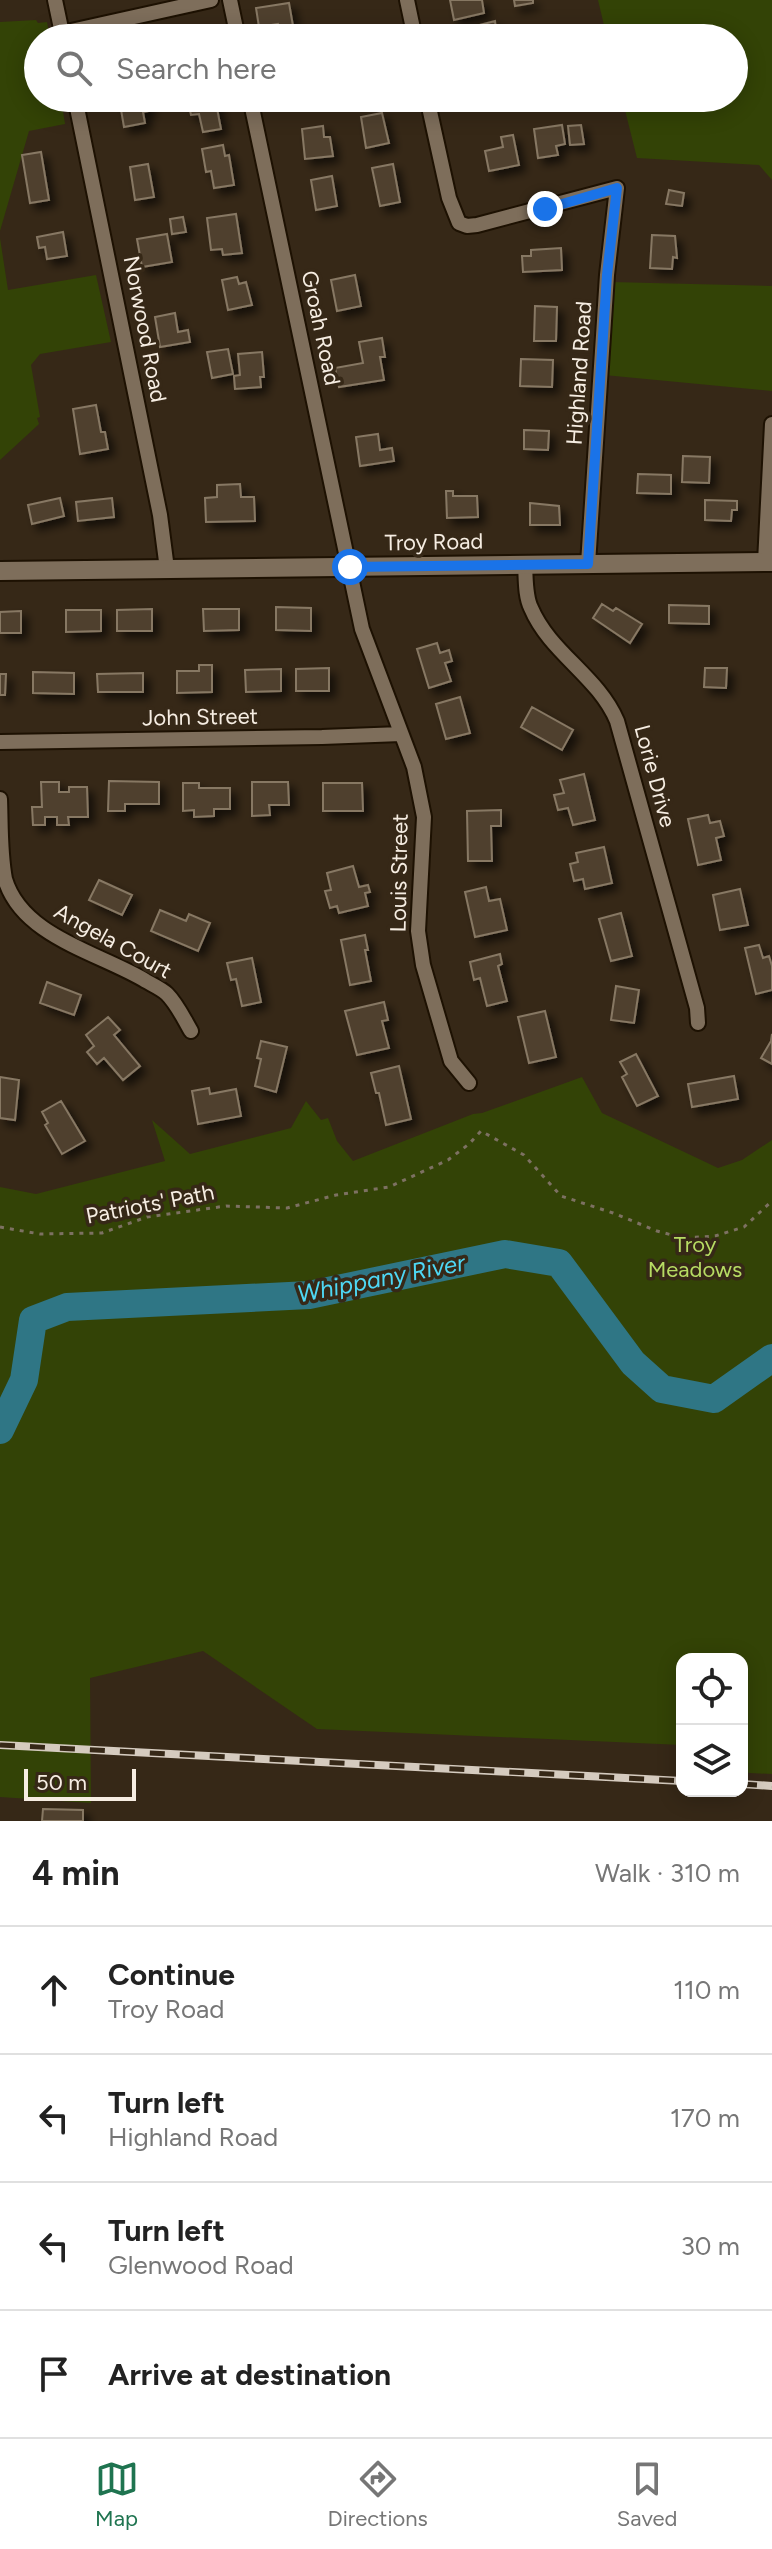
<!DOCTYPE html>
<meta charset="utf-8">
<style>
body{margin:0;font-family:Figtree,sans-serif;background:#f2f2f2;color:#222}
.controls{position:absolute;right:24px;bottom:24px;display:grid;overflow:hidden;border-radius:16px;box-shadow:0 4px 20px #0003}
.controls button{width:72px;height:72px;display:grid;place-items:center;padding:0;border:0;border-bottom:2px solid #e0e0e0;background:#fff;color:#222;font:40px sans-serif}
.scale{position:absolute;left:24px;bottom:20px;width:112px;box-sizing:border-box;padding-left:8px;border:4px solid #f6ede2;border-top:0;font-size:22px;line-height:28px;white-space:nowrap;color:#f6ede2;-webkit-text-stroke:6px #362817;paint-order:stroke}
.stop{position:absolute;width:24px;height:24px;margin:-18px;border:6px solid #1a73e8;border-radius:50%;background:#fff}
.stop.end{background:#1a73e8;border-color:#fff;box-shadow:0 2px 8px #0008}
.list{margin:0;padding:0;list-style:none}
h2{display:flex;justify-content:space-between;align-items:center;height:104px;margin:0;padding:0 32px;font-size:34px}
h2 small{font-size:26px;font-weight:400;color:#767676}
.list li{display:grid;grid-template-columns:52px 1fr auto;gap:24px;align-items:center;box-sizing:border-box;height:128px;padding:0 32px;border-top:2px solid #e0e0e0}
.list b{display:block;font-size:30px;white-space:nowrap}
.list p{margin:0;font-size:26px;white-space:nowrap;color:#767676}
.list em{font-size:26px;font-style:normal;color:#767676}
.icon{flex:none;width:44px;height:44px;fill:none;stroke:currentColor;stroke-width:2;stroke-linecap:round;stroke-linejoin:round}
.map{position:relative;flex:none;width:772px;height:1821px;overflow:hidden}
.search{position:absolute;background:#fff;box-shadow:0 4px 20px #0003;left:24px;right:24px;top:24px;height:88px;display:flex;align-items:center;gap:20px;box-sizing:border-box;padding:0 28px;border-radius:44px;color:#767676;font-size:30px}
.sheet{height:616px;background:#fff}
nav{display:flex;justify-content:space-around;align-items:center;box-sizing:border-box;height:112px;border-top:2px solid #e0e0e0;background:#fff;font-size:22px;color:#767676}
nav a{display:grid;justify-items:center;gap:4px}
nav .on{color:#1f7450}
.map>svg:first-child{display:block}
.green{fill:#334306}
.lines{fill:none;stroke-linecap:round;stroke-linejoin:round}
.river{stroke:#2f7685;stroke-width:28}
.building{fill:#4f412f;stroke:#877864;stroke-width:2;filter:url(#shadow)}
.minor-casing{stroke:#1d1102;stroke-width:18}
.tertiary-casing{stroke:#1d1102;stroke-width:22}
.path{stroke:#7d7162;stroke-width:3;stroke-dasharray:4 6;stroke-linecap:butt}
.minor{stroke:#7e6e5b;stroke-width:14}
.tertiary{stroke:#7e6e5b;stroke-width:18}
.rail-casing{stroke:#d5cbbf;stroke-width:8}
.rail{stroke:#362817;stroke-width:5;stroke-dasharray:15;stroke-linecap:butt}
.route{stroke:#1a73e8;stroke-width:10}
.labels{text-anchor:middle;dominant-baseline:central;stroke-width:7;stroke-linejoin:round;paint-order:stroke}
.street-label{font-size:22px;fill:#f6ede2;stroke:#362817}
.park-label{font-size:22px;fill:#b6db63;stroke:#362817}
.water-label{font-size:24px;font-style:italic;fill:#4ed7f4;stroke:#362817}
</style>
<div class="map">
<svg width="772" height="1821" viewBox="0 0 772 1821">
<defs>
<filter id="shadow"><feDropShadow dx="6" dy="6" stdDeviation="4" flood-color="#0009"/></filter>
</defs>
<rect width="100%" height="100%" fill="#362817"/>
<path class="green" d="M 598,0 L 772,0 L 772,180 L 759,165 L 637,158 L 622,98 L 734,98 L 734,38 L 607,38 Z
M 36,20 L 38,23 L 47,22 L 50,38 L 38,38 L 38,98 L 61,98 L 65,124 L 29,131 L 0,231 L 0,22 Z
M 0,238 L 8,290 L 96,275 L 111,342 L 40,354 L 31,365 L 40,417 L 37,418 L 39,424 L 0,460 Z
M 611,282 L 772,286 L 772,391 L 604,375 Z
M 582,1077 L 602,1113 L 718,1168 L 742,1160 L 772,1140 L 772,1774 L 749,1773 L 742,1768 L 742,1659 L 682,1659 L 682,1745 L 317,1729 L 203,1651 L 90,1678 L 91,1803 L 0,1797 L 0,1187 L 36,1194 L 165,1161 L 152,1120 L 190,1154 L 291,1128 L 306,1101 L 321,1120 L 328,1118 L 337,1141 L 353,1161 L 473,1114 L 482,1113 Z"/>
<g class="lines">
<path class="river" d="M 0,1430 L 24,1380 L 33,1320 L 67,1307 L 309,1295 L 505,1254 L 559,1263 L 633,1363 L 662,1389 L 714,1399 L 772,1358"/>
</g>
<path class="building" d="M 450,0 L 482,0 L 484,13 L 454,20 Z
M 514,0 L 533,0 L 533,3 L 515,6 Z
M 289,3 L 293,26 L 279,28 L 278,24 L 259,27 L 256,8 Z
M 495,21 L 497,38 L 485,38 L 484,30 L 472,31 L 472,27 Z
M 201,31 L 202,38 L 177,38 L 176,35 Z
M 335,32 L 337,38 L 320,38 L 320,36 Z
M 119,98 L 147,98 L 149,111 L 143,112 L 145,123 L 124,127 Z
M 187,98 L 215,98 L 221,129 L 203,132 L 199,114 L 191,115 Z
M 382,113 L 389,143 L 366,148 L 361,117 Z
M 562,125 L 565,144 L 556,146 L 558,155 L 538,158 L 534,129 Z
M 581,125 L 584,144 L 570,145 L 568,126 Z
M 323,126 L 324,137 L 330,137 L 333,156 L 305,159 L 302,129 Z
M 513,135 L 519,165 L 489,171 L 485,151 L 503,147 L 501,137 Z
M 223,145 L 225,156 L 229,155 L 234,185 L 214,188 L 211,171 L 206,172 L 202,149 Z
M 41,152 L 49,200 L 30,203 L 22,155 Z
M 148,164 L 154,197 L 135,200 L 130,167 Z
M 393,164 L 400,202 L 380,206 L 372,168 Z
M 332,176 L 337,206 L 316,210 L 311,180 Z
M 669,190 L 684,193 L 682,206 L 666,204 Z
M 236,214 L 242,253 L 223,255 L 222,249 L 211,250 L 207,218 Z
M 183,217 L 186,232 L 172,234 L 170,219 Z
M 63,232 L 67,256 L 47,259 L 45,247 L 39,248 L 37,237 Z
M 167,234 L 172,262 L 142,267 L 137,239 Z
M 652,235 L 675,236 L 677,258 L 673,257 L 672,269 L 650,268 Z
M 561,248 L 562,270 L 523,272 L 522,256 L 531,256 L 531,250 Z
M 355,275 L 361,306 L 337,311 L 331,280 Z
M 237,277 L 239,284 L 246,282 L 252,305 L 228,310 L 222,280 Z
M 535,306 L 557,307 L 556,341 L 534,341 Z
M 175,313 L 178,332 L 188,330 L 190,342 L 160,347 L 155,317 Z
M 382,338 L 385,357 L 380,357 L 384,380 L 339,387 L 335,368 L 363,363 L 359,342 Z
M 228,349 L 233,374 L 212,378 L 207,352 Z
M 262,352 L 264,377 L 260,377 L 261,387 L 235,389 L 234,376 L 240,375 L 238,354 Z
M 521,359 L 553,360 L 552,387 L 520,386 Z
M 96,405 L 101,432 L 105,432 L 108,449 L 80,454 L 73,409 Z
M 524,430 L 549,431 L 548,450 L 524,449 Z
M 378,434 L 380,450 L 392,448 L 394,461 L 360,466 L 356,437 Z
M 683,456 L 710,457 L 709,483 L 682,482 Z
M 638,474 L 671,475 L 671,494 L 637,493 Z
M 240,484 L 241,497 L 254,497 L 255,521 L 206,522 L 205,498 L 217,497 L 217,485 Z
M 446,491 L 453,491 L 453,496 L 477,496 L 478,517 L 447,518 Z
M 60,498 L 64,516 L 32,524 L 28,505 Z
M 112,498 L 114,517 L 78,521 L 76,502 Z
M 705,500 L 737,501 L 737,510 L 732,510 L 731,521 L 705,520 Z
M 530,503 L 559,506 L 560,525 L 530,525 Z
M 602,604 L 613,611 L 616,608 L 642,624 L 630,643 L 593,618 Z
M 669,605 L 709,606 L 709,624 L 669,623 Z
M 276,607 L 311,608 L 311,631 L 276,630 Z
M 152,609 L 152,631 L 117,631 L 117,610 Z
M 203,609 L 239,609 L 239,630 L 204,631 Z
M 66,610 L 101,610 L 101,631 L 66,632 Z
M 21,611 L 21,633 L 0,633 L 0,612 Z
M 437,643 L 440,653 L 449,650 L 452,661 L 445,663 L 451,681 L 429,688 L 417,649 Z
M 199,665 L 212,665 L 212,692 L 177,693 L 177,671 L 199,671 Z
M 329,668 L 329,691 L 296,691 L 296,669 Z
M 705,668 L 727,668 L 726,688 L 704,687 Z
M 281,669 L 281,691 L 246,692 L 245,670 Z
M 33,672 L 74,673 L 74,694 L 33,693 Z
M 143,673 L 143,692 L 98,692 L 97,674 Z
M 0,674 L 6,674 L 5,695 L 0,695 Z
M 460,697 L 470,733 L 446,739 L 436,704 Z
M 532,707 L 573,730 L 562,750 L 521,727 Z
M 584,774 L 595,820 L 573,825 L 568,808 L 558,810 L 554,795 L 564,793 L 560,780 Z
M 109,781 L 159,782 L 159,804 L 125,804 L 125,811 L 108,811 Z
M 41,782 L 59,782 L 59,792 L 69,792 L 69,787 L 87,787 L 88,817 L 68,817 L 69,825 L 57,825 L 57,817 L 45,817 L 45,825 L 33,825 L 32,807 L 42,807 Z
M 252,782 L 288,782 L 289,805 L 269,805 L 270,815 L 252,816 Z
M 183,783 L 199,783 L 199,788 L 230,788 L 230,809 L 214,809 L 214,816 L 194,817 L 194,810 L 183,811 Z
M 323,783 L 362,783 L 363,811 L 323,811 Z
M 501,810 L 501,826 L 491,826 L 492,861 L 468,861 L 467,811 Z
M 708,815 L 710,823 L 720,821 L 724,836 L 716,838 L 721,860 L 698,865 L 688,819 Z
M 604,847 L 612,883 L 585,889 L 583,879 L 574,881 L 570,864 L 578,862 L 576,853 Z
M 353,866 L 359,887 L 368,885 L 370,892 L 365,893 L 368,906 L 339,913 L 337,906 L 330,908 L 325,891 L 331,890 L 327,873 Z
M 99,880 L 132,895 L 122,915 L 89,900 Z
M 486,887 L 489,901 L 500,899 L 507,930 L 475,937 L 465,892 Z
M 740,889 L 748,925 L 720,930 L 713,895 Z
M 160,910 L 186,921 L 189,914 L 210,923 L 198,951 L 151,931 Z
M 621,913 L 632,956 L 611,961 L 599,919 Z
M 365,935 L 368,950 L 365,950 L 371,981 L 350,985 L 341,940 Z
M 759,945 L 763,958 L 769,956 L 772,966 L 772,990 L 756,994 L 745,948 Z
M 500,954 L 502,964 L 498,966 L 507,1001 L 487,1006 L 480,978 L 474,980 L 470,962 Z
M 252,958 L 261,1002 L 242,1006 L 236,979 L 231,980 L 227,963 Z
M 47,982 L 81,995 L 74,1015 L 40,1003 Z
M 616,986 L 639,990 L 634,1023 L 611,1020 Z
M 384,1002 L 388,1020 L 382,1021 L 389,1048 L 357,1055 L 345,1011 Z
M 545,1011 L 556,1057 L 529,1063 L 518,1017 Z
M 108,1017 L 120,1030 L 114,1035 L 140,1066 L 123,1080 L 104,1058 L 97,1064 L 87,1052 L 94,1046 L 86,1035 Z
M 772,1034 L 772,1064 L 761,1058 L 771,1041 Z
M 261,1041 L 287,1047 L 276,1092 L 255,1086 L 261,1059 L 257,1058 Z
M 636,1054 L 658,1096 L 637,1106 L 622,1077 L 627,1074 L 620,1062 Z
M 399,1066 L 411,1119 L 386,1125 L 379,1093 L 376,1093 L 371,1073 Z
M 734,1076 L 738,1099 L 692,1107 L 688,1084 Z
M 0,1077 L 19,1080 L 15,1120 L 0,1118 Z
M 209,1088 L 210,1094 L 236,1089 L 241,1116 L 198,1124 L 192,1091 Z
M 61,1101 L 85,1141 L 62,1154 L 45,1125 L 48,1123 L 42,1112 Z
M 43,1809 L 83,1810 L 83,1821 L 42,1821 Z"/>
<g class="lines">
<g class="minor-casing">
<path id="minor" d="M 55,0 L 63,38
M 230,0 L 238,38
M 407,0 L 415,38
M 62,33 L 211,0
M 75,98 L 160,515 L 167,569
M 250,98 L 362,629 L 414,767 L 424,817 L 418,931 L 423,965 L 451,1061 L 469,1083
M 427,98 L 449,198 L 459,223 L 467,226 L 477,225 L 617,188 L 607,275 L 588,564
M 765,562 L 772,424
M 525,565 C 526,579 525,596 531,608 C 550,653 598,676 617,721 L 697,1008 L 698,1023
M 0,742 L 322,737 L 401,734
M 0,799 C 1,825 0,853 5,879 C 22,937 100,953 146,981 C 153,985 162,989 167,994 C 177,1004 184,1019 191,1031"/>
</g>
<g class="tertiary-casing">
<path id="tertiary" d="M 0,571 L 772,562"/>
</g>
<path class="path" d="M 0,1227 L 40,1234 L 102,1233 L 147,1217 L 226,1206 L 287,1208 L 336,1195 L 389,1187 L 448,1160 L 469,1144 L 481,1131 L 524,1155 L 561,1196 L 613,1213 L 657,1231 L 683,1238 L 715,1236 L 744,1227 L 772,1201"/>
<use href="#minor" class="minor"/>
<use href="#tertiary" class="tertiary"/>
<g class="rail-casing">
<path id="rail" d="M 0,1745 L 682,1781
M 742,1784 L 772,1786"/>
</g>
<use href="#rail" class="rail"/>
</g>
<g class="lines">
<path class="route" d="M 350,567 L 588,564 L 607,275 L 617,188 L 545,209"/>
</g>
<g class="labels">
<g class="street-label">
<text transform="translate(321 328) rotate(78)">Groah Road</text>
<text transform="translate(145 329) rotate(79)">Norwood Road</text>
<text transform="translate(579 373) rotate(-86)">Highland Road</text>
<text transform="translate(434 542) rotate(-1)">Troy Road</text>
<text transform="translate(200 717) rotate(-1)">John Street</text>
<text transform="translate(655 776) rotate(75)">Lorie Drive</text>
<text transform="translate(399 873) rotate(-89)">Louis Street</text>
<text transform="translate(113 941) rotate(29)">Angela Court</text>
<text transform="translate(150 1204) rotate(-11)">Patriots' Path</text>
</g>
<g class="park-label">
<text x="695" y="1244">Troy<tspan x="695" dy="25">Meadows</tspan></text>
</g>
<g class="water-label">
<text transform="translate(381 1278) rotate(-11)">Whippany River</text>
</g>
</g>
</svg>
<div class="controls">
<button><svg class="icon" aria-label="locate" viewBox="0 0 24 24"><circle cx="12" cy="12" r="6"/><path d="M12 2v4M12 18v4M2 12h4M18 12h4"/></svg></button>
<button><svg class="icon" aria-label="layers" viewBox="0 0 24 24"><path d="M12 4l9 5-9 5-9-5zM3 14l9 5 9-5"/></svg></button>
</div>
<div class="scale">50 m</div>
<div class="stop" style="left:350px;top:567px"></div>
<div class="stop end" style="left:545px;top:209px"></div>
<div class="search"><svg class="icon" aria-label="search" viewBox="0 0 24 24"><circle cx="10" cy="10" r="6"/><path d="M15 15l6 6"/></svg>Search here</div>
</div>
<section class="sheet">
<h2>4 min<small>Walk · 310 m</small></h2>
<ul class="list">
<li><svg class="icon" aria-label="ahead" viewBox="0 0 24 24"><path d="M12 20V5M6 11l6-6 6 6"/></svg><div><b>Continue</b><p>Troy Road</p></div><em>110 m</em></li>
<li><svg class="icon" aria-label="left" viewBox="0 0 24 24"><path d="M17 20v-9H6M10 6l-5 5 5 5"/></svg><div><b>Turn left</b><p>Highland Road</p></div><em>170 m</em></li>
<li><svg class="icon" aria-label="left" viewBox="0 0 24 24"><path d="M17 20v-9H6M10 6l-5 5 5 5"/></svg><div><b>Turn left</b><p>Glenwood Road</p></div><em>30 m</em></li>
<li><svg class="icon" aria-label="arrive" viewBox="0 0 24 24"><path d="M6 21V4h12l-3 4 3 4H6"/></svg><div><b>Arrive at destination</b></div></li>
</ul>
</section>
<nav>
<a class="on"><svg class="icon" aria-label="map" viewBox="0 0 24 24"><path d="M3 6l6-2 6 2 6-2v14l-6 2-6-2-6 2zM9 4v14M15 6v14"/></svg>Map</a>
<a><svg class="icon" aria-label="directions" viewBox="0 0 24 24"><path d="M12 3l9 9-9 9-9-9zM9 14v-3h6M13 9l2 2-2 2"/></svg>Directions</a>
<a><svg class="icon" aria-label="saved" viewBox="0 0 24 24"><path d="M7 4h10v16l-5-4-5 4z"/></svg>Saved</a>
</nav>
